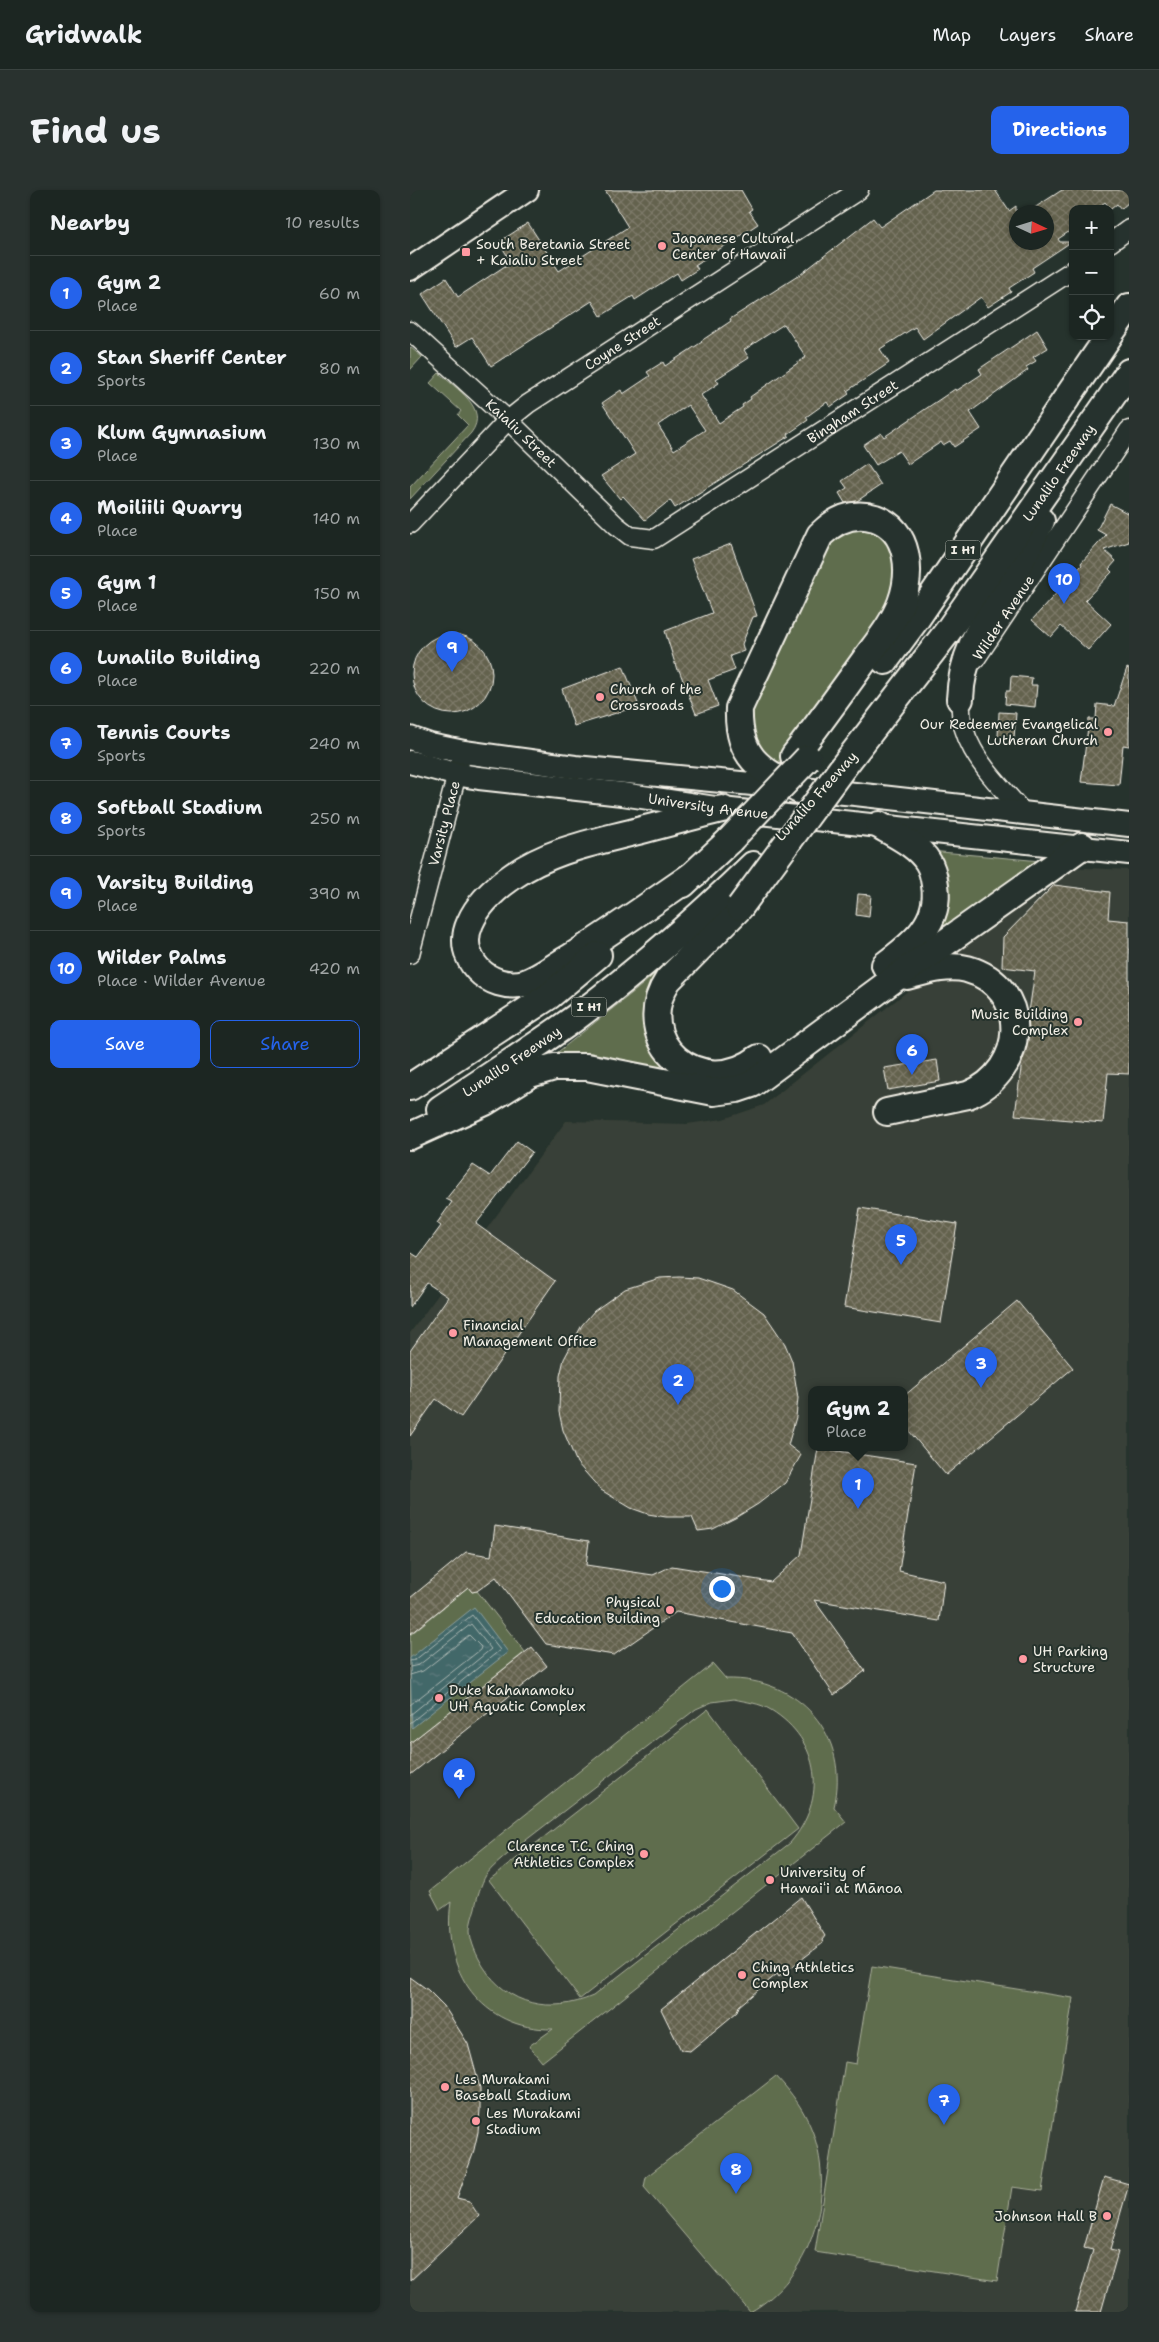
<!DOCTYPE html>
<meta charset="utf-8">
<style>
body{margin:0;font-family:"Shantell Sans",sans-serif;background:#29322f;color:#f1f3f6}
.controls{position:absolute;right:15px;top:15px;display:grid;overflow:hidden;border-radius:10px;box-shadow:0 1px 4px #0004}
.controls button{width:45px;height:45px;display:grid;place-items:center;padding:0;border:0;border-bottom:1px solid #3a4340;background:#1c2622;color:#f1f3f6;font:25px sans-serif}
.compass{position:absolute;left:599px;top:15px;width:45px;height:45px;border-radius:50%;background:#1c2622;box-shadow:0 1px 4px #0004;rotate:94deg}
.you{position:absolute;left:311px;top:1398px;width:18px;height:18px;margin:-12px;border:4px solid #fff;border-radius:50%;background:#1a73e8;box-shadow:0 0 0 8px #1a73e833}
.badge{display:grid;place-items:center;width:32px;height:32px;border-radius:50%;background:#2563eb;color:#fff;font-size:16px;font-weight:700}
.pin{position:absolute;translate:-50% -41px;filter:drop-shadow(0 1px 2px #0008)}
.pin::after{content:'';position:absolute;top:26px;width:18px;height:15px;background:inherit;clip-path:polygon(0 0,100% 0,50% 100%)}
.popup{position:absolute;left:398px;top:1196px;width:100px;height:65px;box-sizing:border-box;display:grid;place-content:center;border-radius:10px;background:#1c2622;filter:drop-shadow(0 1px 4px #0005);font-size:16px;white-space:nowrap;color:#a0a5a5}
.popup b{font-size:19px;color:#f1f3f6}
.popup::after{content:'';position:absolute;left:50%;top:100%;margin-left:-10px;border:10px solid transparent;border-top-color:#1c2622}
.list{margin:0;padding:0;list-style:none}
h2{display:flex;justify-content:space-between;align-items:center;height:65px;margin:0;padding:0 20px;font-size:21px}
h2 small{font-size:16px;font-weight:400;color:#a0a5a5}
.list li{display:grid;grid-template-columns:32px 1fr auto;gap:15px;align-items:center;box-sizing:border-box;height:75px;padding:0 20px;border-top:1px solid #3a4340}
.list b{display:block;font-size:19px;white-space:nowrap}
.list p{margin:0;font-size:16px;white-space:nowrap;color:#a0a5a5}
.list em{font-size:16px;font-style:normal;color:#a0a5a5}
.actions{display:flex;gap:10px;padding:15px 20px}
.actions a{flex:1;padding:11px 0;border:1px solid #2563eb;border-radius:10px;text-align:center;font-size:18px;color:#2563eb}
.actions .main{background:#2563eb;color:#fff}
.icon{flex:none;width:28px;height:28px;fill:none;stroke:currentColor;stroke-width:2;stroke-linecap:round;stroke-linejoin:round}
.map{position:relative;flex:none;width:719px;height:2122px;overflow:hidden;border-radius:10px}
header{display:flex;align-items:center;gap:30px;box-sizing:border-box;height:70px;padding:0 25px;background:#1c2622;border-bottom:1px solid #3a4340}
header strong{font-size:24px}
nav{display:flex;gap:28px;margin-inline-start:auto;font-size:18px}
.intro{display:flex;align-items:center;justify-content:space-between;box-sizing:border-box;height:120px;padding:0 30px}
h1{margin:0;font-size:35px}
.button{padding:12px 22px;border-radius:10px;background:#2563eb;color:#fff;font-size:18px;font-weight:700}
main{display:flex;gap:30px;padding:0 30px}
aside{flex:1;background:#1c2622;border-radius:10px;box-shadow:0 1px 4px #0004}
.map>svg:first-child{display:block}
.built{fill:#394137;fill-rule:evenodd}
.grass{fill:#5f6d4e;stroke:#aaaf9b;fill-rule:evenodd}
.water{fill:url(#water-ripples);stroke:#8a9e9c}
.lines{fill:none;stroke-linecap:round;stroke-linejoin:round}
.shore{stroke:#adbab5;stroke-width:1}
.building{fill:url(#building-cross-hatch);stroke:#f4f1e8;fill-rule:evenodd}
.minor-casing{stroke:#f4f1e8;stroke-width:21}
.major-casing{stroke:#f4f1e8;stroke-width:26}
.highway-casing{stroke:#f4f1e8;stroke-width:30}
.minor{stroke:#26332d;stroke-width:18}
.major{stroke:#26332d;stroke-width:22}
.highway{stroke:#26332d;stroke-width:26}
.highway-bridge-casing{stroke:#f4f1e8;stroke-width:30;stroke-linecap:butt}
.highway-bridge{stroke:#26332d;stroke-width:26}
.poi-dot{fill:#ff9aa2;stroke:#26332d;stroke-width:2}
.labels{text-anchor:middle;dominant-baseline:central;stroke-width:4;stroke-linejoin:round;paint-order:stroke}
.shield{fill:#26332d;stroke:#b6b8b0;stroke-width:1}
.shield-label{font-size:12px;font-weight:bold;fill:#f4f1e8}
.poi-label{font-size:14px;fill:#f4f1e8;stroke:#26332d;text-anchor:start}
.street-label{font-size:14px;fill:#f4f1e8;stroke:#26332d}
</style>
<header>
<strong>Gridwalk</strong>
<nav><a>Map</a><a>Layers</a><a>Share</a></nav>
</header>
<div class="intro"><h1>Find us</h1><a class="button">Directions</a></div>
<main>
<aside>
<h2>Nearby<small>10 results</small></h2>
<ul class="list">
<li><span class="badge">1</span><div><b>Gym 2</b><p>Place</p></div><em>60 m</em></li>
<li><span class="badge">2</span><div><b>Stan Sheriff Center</b><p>Sports</p></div><em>80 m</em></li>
<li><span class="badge">3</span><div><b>Klum Gymnasium</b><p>Place</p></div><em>130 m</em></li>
<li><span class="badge">4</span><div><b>Moiliili Quarry</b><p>Place</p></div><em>140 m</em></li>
<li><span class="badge">5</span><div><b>Gym 1</b><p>Place</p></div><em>150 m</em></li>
<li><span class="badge">6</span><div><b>Lunalilo Building</b><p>Place</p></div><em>220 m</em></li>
<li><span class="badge">7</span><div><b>Tennis Courts</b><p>Sports</p></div><em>240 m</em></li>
<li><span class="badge">8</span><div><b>Softball Stadium</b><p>Sports</p></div><em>250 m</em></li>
<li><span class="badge">9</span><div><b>Varsity Building</b><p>Place</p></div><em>390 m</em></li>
<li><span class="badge">10</span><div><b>Wilder Palms</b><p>Place · Wilder Avenue</p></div><em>420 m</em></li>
</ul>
<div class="actions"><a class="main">Save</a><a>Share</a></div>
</aside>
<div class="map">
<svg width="719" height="2122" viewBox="0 0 719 2122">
<defs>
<pattern id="water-ripples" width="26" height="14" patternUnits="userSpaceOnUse" patternTransform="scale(1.25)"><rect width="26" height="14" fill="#436769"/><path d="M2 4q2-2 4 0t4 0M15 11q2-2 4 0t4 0" fill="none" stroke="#5f7d7e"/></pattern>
<pattern id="building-cross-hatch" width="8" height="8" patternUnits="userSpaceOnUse" patternTransform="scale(1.25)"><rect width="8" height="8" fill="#64624e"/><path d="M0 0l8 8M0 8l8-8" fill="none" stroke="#7b7968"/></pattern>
</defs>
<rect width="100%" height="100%" fill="#26332d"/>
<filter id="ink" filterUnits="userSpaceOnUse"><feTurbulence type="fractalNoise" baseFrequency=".02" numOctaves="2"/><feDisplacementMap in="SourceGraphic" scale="10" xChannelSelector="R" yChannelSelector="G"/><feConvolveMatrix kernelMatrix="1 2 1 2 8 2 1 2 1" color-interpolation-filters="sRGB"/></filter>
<g filter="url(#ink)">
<path class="built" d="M 654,677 L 719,680 L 719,2122 L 0,2122 L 0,1143 L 156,931 L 277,934 L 313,929 L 354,915 ZM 402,1200 L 494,1200 L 494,1258 L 402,1258 Z"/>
<path class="grass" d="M 0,157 L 12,167 L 0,180 Z
M 29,183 C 45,198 80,218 61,243 L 0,309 L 0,297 L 58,235 L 48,225 L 51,221 L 20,193 Z
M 443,333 L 481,347 L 487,405 L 402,529 L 360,585 L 327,558 L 409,353 Z
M 520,661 L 631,671 L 357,875 L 335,889 L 309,894 L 230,878 L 163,867 L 146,868 L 144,865 L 226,800 L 308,730 L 248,790 L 240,816 L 241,836 L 256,868 L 272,879 L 292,889 L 309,891 L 330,887 L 344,880 L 510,754 C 537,723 539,697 520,661 Z
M 58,1397 L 62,1402 L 67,1401 L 115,1462 L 0,1553 L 0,1445 Z
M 303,1474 L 316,1489 C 389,1487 441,1545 424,1617 L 436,1632 L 132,1872 L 119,1856 L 143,1839 C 71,1840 31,1780 41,1712 L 30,1720 L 20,1701 ZM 324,1509 C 336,1512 350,1513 361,1520 C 411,1551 418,1609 380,1653 L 183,1806 C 141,1824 98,1816 73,1776 C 67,1766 60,1752 60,1740 C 60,1733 63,1725 65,1718 C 67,1707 71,1694 76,1685 C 82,1677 91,1670 98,1664 L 286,1519 L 302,1512 Z
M 298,1519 L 388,1639 L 170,1809 L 79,1690 Z
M 462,1776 L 663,1808 L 632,2001 L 602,1997 L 587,2091 L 405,2062 L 435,1872 L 446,1874 Z
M 366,1886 C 382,1903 395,1921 403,1943 C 426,2007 401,2088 340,2122 L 234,1997 L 236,1987 Z"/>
<path class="water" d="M 64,1417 L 98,1462 L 2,1538 L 0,1468 Z"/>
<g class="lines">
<path class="shore" d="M 0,1471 L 5,1470 L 62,1425 L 90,1460 L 0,1533
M 0,1477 L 9,1475 L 61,1434 L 81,1459 L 0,1525
M 0,1485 L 13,1481 L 59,1445 L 71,1457 L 70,1460 L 0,1515"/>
</g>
<path class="building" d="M 195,0 L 331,0 L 342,19 L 339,21 L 348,34 L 285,75 L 288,79 L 271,90 L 267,83 L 225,110 L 223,106 L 191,126 L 182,111 L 81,176 L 62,147 L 46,157 L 12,104 L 36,88 L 48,107 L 101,72 L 89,52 L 118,33 L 149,81 L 218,37 Z
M 524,0 L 585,0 L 599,21 L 606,16 L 606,52 L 636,52 L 636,22 L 618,22 L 652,0 L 719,0 L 719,12 L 711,19 L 707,14 L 701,19 L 695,12 L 686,19 L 663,19 L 663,39 L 648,49 L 650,52 L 661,52 L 622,78 L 624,82 L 599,98 L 601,102 L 578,117 L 571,107 L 513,149 L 505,137 L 470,159 L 479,173 L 437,201 L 439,204 L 420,217 L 417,212 L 396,227 L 398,230 L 378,244 L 379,246 L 265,318 L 260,310 L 235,330 L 213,306 L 210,309 L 191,286 L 225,264 L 192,213 L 211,200 L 213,204 L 240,186 L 237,182 L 253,172 L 255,176 L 292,152 L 291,151 L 321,131 L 320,129 L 391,84 L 463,28 L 470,37 ZM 374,134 L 396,167 L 340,207 L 341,209 L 332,215 L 333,217 L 309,233 L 291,205 L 309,193 L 306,189 L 339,168 L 334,160 ZM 278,215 L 295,240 L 264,260 L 248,235 Z
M 627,140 L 638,158 L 623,167 L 626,171 L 616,177 L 618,180 L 560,222 L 571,239 L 544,257 L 540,251 L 533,255 L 531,252 L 498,274 L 489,261 L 466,275 L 453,255 L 471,243 L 474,247 L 545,199 L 546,201 L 572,184 L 569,179 Z
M 457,274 L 471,295 L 447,311 L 435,313 L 429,303 L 437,298 L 432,291 Z
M 700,314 L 719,324 L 719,352 L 694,360 L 706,371 L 699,379 L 702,382 L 675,410 L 701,434 L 678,460 L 651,436 L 641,447 L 622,430 L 672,375 L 671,373 L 696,345 L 687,340 Z
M 321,354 L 347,426 L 343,427 L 332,454 L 334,461 L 320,466 L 325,480 L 298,490 L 308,516 L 286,524 L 269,480 L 267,480 L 255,441 L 302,423 L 281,369 Z
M2 484a40 40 0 1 1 80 0a40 40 0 1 1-80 0Z
M 213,476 L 229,516 L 164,536 L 152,499 Z
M 717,478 L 719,479 L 719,556 L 713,555 L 709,595 L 671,592 L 679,529 L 686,529 L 687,514 L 704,516 Z
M 601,486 L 622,488 L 621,495 L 627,495 L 625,517 L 595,514 L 596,501 L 600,501 Z
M 589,522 L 606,523 L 604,548 L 588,547 Z
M 644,695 L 700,702 L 698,729 L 719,731 L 719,884 L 698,883 L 693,933 L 605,925 L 612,871 L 619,842 L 618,829 L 625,781 L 592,777 L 593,747 Z
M 448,704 L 461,705 L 459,727 L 446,725 Z
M 527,870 L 530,891 L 478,900 L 474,878 Z
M 107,951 L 122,962 L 66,1034 L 145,1091 L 51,1227 L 26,1209 L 0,1246 L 0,1161 L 38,1107 L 17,1093 L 0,1117 L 0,1062 L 8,1067 L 31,1036 L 27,1033 L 42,1012 L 36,1009 L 63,975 L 80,986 Z
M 450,1018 L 547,1034 L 531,1133 L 434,1117 Z
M 269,1087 L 288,1088 L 323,1100 L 354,1123 L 375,1154 L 382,1171 L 388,1208 L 386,1227 L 378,1255 L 391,1265 L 375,1293 L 348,1314 L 325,1328 L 303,1339 L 288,1341 L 282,1327 L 256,1327 L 238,1324 L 221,1318 L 191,1300 L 167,1273 L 153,1240 L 149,1222 L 150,1186 L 154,1169 L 172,1135 L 184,1121 L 215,1099 L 250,1088 Z
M 607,1111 L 663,1178 L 536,1285 L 494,1235 L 494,1206 Z
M 408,1258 L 506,1273 L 489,1381 L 534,1391 L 529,1431 L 404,1410 L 455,1481 L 424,1505 L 382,1443 L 266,1422 L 204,1465 L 136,1454 L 86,1387 L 67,1401 L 62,1402 L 58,1397 L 0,1444 L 0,1408 L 56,1362 L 81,1366 L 85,1336 L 179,1351 L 176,1375 L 243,1385 L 262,1376 L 361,1392 L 391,1365 Z
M 122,1457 L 137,1476 L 0,1585 L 0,1553 Z
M 391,1707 L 415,1746 L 412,1750 L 413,1753 L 369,1787 L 367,1784 L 329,1816 L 327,1822 L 280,1861 L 271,1860 L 251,1819 Z
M 0,1787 L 18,1800 L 34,1816 L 58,1854 L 70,1898 L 70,1920 L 68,1942 L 63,1964 L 47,2008 L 59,2011 L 69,2026 L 0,2091 Z
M 694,1987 L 719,1994 L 700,2060 L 708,2062 L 691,2122 L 665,2122 L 683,2060 L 674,2058 Z"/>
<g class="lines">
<g class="minor-casing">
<g id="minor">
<path d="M 700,53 L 719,39"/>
<path id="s1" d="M 0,141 L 98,230 L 206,335 L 220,346 L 244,349 L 663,80"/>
<path id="s2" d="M 0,334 L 98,230 L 118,214 L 449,0"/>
<path id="s3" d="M 565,470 L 719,240"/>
<path d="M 553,498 C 540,549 583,588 613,622"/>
<path id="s4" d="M 0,764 L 50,572"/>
</g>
</g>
<g class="major-casing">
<g id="major">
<path d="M 0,79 L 117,0"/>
<path d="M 0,548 L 20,555 L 54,562 L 165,577 L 445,604 L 719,635"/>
<path id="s5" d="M 0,572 L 45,584 L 69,588 L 212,604 L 312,619 L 719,663"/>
</g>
</g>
<g class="highway-casing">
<g id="highway">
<path d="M 700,144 L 719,117"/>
<path d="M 475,471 L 507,428 L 699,146"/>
<path d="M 550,509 C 552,454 582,422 608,376 C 616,361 624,346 631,331"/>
<path d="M 384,566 C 408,535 431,503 454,471 C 467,453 483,434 491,413 C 502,383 500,340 465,328 C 443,321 425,330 410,345 L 329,518 C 327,567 349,579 389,600"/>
<path id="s6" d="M 433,577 L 538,441 L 719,182"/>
<path d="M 469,635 C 485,645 508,655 518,672 C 522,678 524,688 525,695 C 531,733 502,755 475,775"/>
<path d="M 287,682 C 245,711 204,740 161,767 C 146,775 131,788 115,793 C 79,802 44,768 60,733 C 68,714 87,697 103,686 C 138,662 176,654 216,644 C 248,636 280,627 312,619"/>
<path d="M 273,694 L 320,650"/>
<path d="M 330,717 L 258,790 C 218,851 290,913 349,868"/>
<path d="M 0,897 L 139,806 L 188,765"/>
<path id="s7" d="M 30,919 C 75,889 121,860 165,828 C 228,781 286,730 343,675"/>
<path d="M 477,922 L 558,905 C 618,881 622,797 557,779 C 537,774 516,781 497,786"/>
<path d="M 0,946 L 75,912 L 120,884 L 144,877 L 177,877 L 304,902 L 327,899 L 342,894 L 484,789 L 672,656"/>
</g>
</g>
<use href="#minor" class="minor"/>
<use href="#major" class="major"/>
<use href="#highway" class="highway"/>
<g class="highway-bridge-casing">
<path id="highway-bridge" d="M 320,650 L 398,568
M 330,717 L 433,577"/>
</g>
<use href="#highway-bridge" class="highway-bridge"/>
</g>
</g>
<g class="poi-dot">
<circle cx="252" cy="56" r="5"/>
<rect x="51" y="57" width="10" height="10" rx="2.5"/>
<circle cx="190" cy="507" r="5"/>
<circle cx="698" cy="542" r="5"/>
<circle cx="668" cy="832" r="5"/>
<circle cx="43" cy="1143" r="5"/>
<circle cx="260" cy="1420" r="5"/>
<circle cx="613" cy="1469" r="5"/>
<circle cx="29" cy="1508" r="5"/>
<circle cx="234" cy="1664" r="5"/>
<circle cx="360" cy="1690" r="5"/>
<circle cx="332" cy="1785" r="5"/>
<circle cx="35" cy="1897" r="5"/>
<circle cx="66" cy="1931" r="5"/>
<circle cx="697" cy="2026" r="5"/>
</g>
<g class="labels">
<g class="shield">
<rect x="535.5" y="350.5" width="35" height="19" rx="4"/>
<rect x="161.5" y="807.5" width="35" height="19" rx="4"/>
</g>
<g class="shield-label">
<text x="553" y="360">I H1</text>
<text x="179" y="817">I H1</text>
</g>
<g class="poi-label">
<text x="262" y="48">Japanese Cultural<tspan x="262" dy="16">Center of Hawaii</tspan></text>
<text x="66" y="54">South Beretania Street<tspan x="66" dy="16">+ Kaialiu Street</tspan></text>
<text x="200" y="499">Church of the<tspan x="200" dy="16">Crossroads</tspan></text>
<text x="688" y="534" text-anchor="end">Our Redeemer Evangelical<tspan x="688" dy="16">Lutheran Church</tspan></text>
<text x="658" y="824" text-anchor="end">Music Building<tspan x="658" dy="16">Complex</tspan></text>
<text x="53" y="1135">Financial<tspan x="53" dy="16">Management Office</tspan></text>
<text x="250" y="1412" text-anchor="end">Physical<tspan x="250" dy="16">Education Building</tspan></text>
<text x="623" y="1461">UH Parking<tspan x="623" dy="16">Structure</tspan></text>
<text x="39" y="1500">Duke Kahanamoku<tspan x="39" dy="16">UH Aquatic Complex</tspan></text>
<text x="224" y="1656" text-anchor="end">Clarence T.C. Ching<tspan x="224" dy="16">Athletics Complex</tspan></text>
<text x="370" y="1682">University of<tspan x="370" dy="16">Hawaiʻi at Mānoa</tspan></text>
<text x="342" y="1777">Ching Athletics<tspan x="342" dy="16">Complex</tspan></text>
<text x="45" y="1889">Les Murakami<tspan x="45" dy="16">Baseball Stadium</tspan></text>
<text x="76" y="1923">Les Murakami<tspan x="76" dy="16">Stadium</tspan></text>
<text x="687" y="2026" text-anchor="end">Johnson Hall B</text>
</g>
<g class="street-label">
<text stroke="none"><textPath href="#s2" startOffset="281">Coyne Street</textPath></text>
<text stroke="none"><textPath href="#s1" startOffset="561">Bingham Street</textPath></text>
<text stroke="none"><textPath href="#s1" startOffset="151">Kaialiu Street</textPath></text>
<text stroke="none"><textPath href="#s6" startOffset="365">Lunalilo Freeway</textPath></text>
<text stroke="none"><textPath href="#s3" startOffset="51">Wilder Avenue</textPath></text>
<text transform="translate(406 606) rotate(-48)">Lunalilo Freeway</text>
<text stroke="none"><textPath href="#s5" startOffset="302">University Avenue</textPath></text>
<text stroke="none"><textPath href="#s4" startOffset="135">Varsity Place</textPath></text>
<text stroke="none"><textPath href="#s7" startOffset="86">Lunalilo Freeway</textPath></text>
</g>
</g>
</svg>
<div class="controls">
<button>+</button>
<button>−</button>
<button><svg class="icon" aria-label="locate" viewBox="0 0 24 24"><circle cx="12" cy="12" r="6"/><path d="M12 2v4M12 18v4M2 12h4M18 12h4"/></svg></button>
</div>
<svg class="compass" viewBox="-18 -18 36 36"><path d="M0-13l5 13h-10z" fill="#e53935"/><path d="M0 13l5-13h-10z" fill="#a0a5a5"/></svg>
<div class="you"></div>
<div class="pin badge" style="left:448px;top:1319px">1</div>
<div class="popup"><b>Gym 2</b>Place</div>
<div class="pin badge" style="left:268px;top:1215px">2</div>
<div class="pin badge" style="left:571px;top:1198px">3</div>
<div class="pin badge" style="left:49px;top:1609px">4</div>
<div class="pin badge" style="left:491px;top:1075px">5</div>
<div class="pin badge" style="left:502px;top:885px">6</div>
<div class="pin badge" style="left:534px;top:1935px">7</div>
<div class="pin badge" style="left:326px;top:2004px">8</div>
<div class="pin badge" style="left:42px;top:482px">9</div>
<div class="pin badge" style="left:654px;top:414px">10</div>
</div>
</main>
